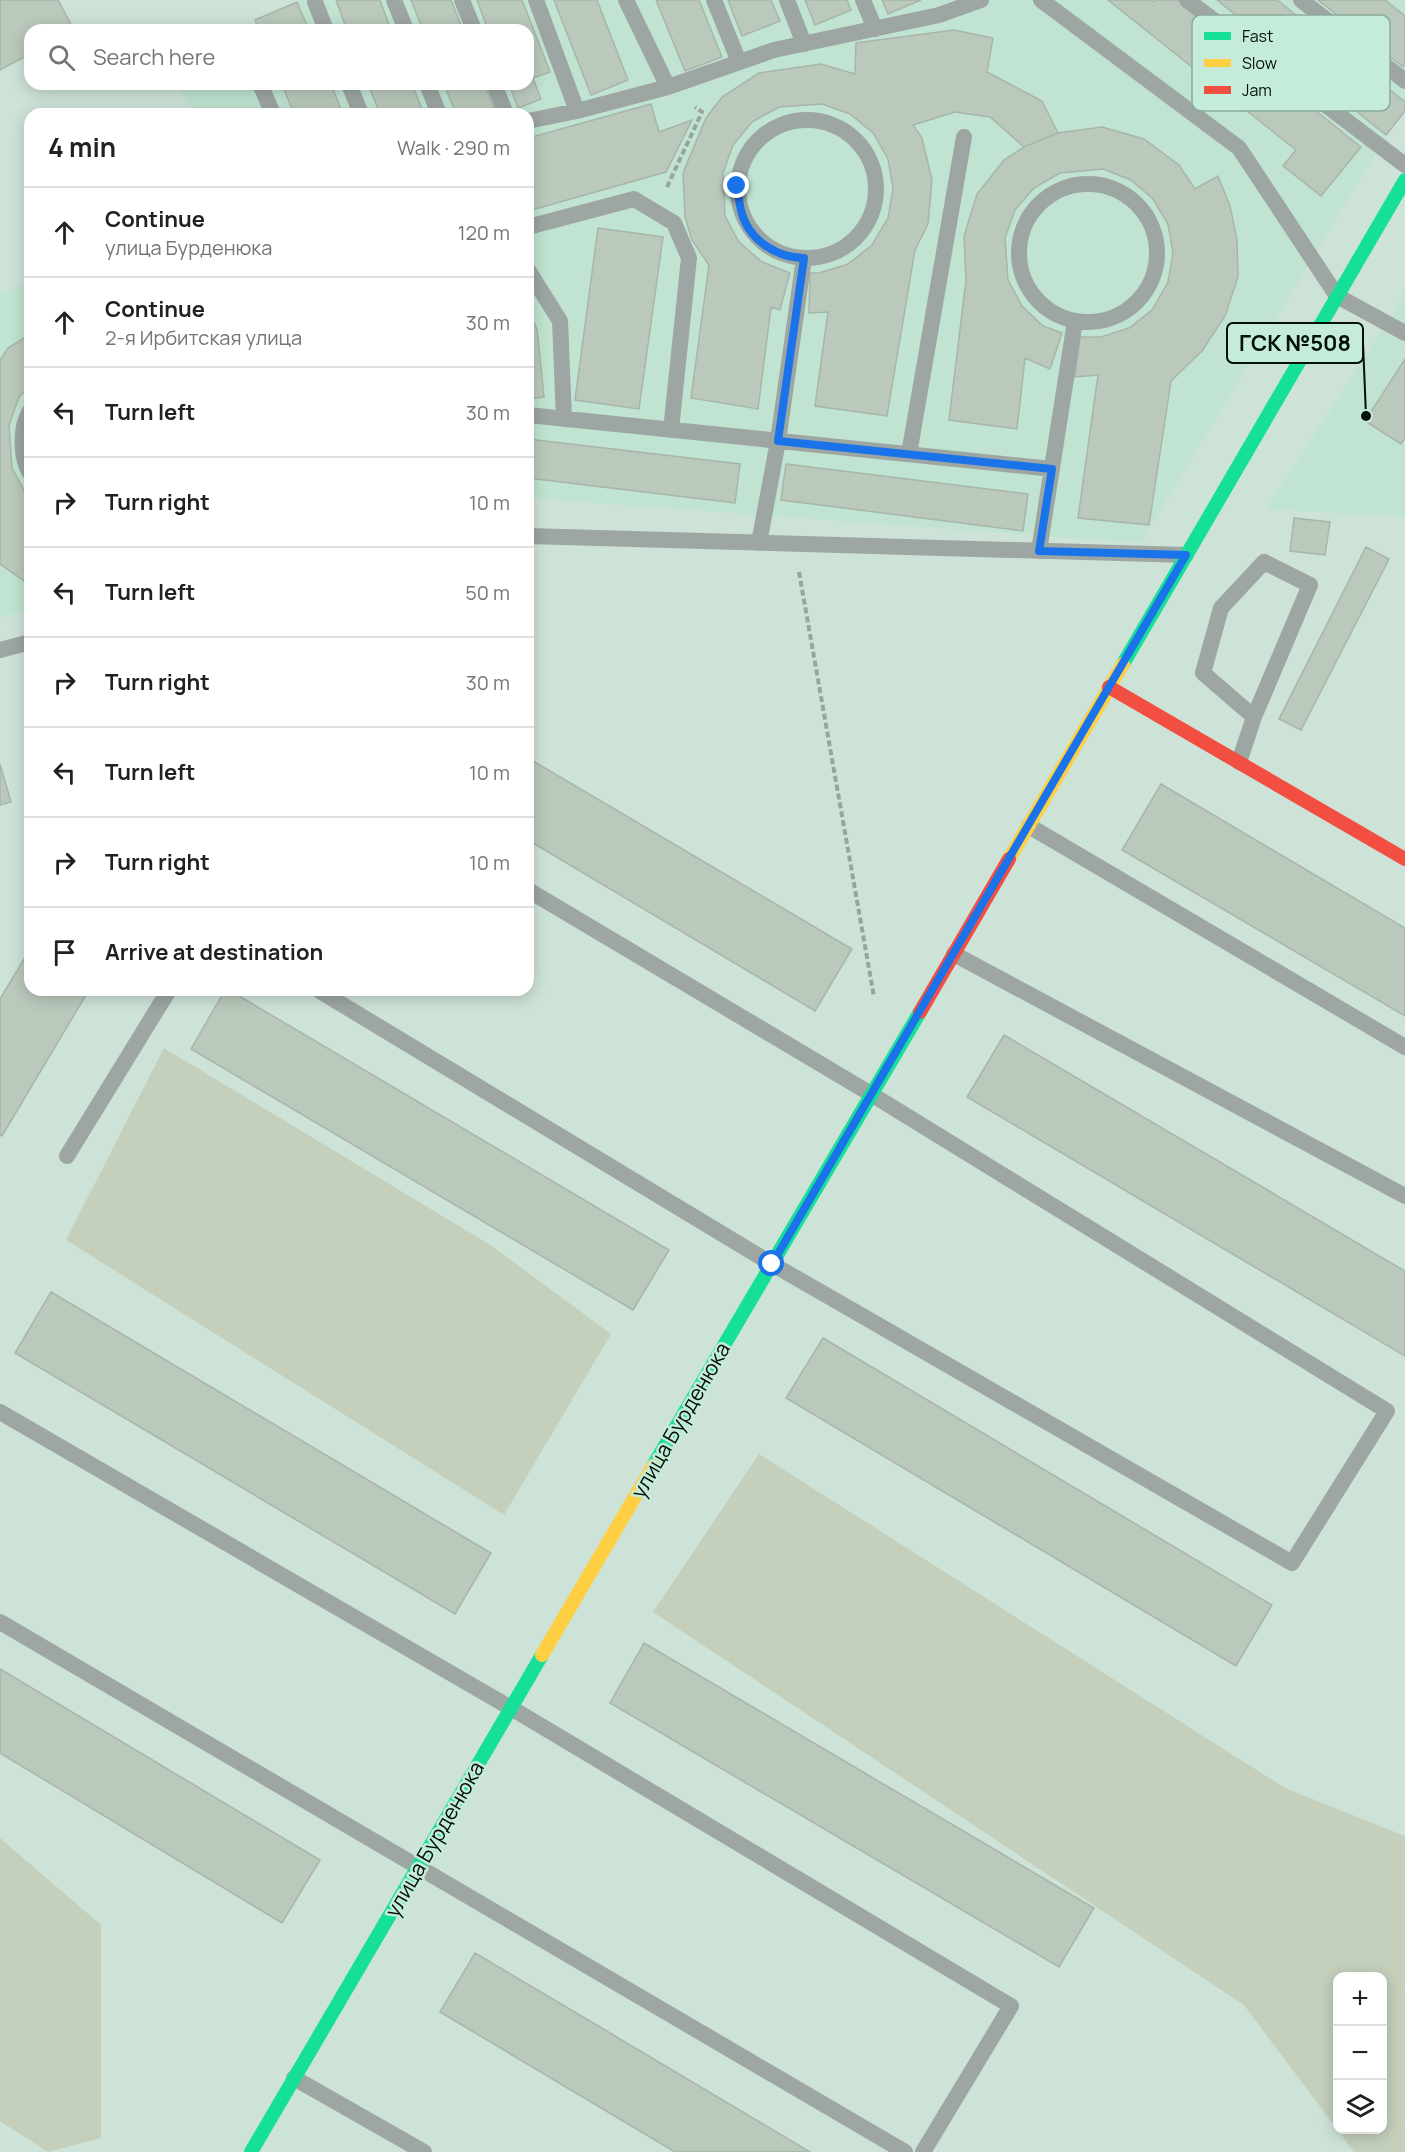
<!DOCTYPE html>
<meta charset="utf-8">
<style>
body{margin:0;font-family:Manrope,sans-serif;background:#f6f6f6;color:#202124}
.controls{position:absolute;right:18px;bottom:18px;display:grid;overflow:hidden;border-radius:12px;box-shadow:0 3px 15px #0003}
.controls button{width:54px;height:54px;display:grid;place-items:center;padding:0;border:0;border-bottom:2px solid #e0e0e0;background:#fff;color:#202124;font:30px sans-serif}
.stop{position:absolute;width:18px;height:18px;margin:-14px;border:4px solid #1a73e8;border-radius:50%;background:#fff}
.stop.end{background:#1a73e8;border-color:#fff;box-shadow:0 2px 6px #0008}
.list{margin:0;padding:0;list-style:none}
h2{display:flex;justify-content:space-between;align-items:center;height:78px;margin:0;padding:0 24px;font-size:26px}
h2 small{font-size:20px;font-weight:400;color:#757577}
.list li{display:grid;grid-template-columns:39px 1fr auto;gap:18px;align-items:center;box-sizing:border-box;height:90px;padding:0 24px;border-top:2px solid #e0e0e0}
.list b{display:block;font-size:22px;white-space:nowrap}
.list p{margin:0;font-size:20px;white-space:nowrap;color:#757577}
.list em{font-size:20px;font-style:normal;color:#757577}
.icon{flex:none;width:33px;height:33px;fill:none;stroke:currentColor;stroke-width:2;stroke-linecap:round;stroke-linejoin:round}
.map{position:relative;flex:none;width:1405px;height:2152px;overflow:hidden}
.search{position:absolute;background:#fff;box-shadow:0 3px 15px #0003;left:24px;top:24px;width:510px;height:66px;display:flex;align-items:center;gap:15px;box-sizing:border-box;padding:0 21px;border-radius:18px;color:#757577;font-size:22px}
.panel{position:absolute;background:#fff;box-shadow:0 3px 15px #0003;left:24px;top:108px;width:510px;height:888px;border-radius:18px}
.map>svg:first-child{display:block}
.built{fill:#c0e4d1}
.green{fill:#c4cfbc;fill-rule:evenodd}
.building{fill:#bbc9bd;stroke:#a7b5aa;stroke-width:1.5}
.lines{fill:none;stroke-linecap:round;stroke-linejoin:round}
.path{stroke:#98a49f;stroke-width:4;stroke-dasharray:6 3;stroke-linecap:butt}
.lane{stroke:#9da6a3;stroke-width:16}
.fast{stroke:#16e098;stroke-width:14}
.slow{stroke:#ffcf43;stroke-width:14}
.jam{stroke:#f24e42;stroke-width:14}
.route{stroke:#1a73e8;stroke-width:8}
.labels{text-anchor:middle;dominant-baseline:central;stroke-width:5;stroke-linejoin:round;paint-order:stroke}
.street-label{font-size:21px;fill:#030f09;stroke:#c5ecd8}
.key{fill:#c5ecd8;stroke:#8baa9a;stroke-width:1.5}
.key-label{font-size:16px;fill:#030f09}
.leader{fill:none;stroke:#030f09;stroke-width:2}
.callout-dot{fill:#030f09;stroke:#c5ecd8;stroke-width:2}
.callout{fill:#c5ecd8;stroke:#030f09;stroke-width:2}
.callout-label{font-size:22px;text-anchor:middle;font-weight:bold;fill:#030f09}
</style>
<div class="map">
<svg width="1405" height="2152" viewBox="0 0 1405 2152">
<rect width="100%" height="100%" fill="#cee3d8"/>
<path class="built" d="M 300,0 L 1405,0 L 1405,105 L 1141,543 L 528,498 L 528,114 L 195,114 L 177,84 L 528,84 L 528,30 L 248,30 Z
M 30,282 L 30,610 L 0,618 L 0,293 Z
M 1405,291 L 1405,517 L 1266,509 L 1387,323 Z"/>
<path class="green" d="M 164,1048 L 492,1246 L 611,1334 L 504,1515 L 66,1240 Z
M 759,1454 L 1285,1788 L 1405,1836 L 1405,2152 L 1354,2152 L 1244,2005 L 653,1612 ZM 1382,1976 L 1382,2130 L 1338,2130 L 1338,1976 Z
M 0,1838 L 101,1925 L 101,2138 L 48,2152 L 0,2121 Z"/>
<path class="building" d="M 0,0 L 58,0 L 74,30 L 30,30 L 30,54 L 0,70 Z
M 336,0 L 380,0 L 391,30 L 347,30 Z
M 411,0 L 451,0 L 463,30 L 423,30 Z
M 477,0 L 522,0 L 550,72 L 533,78 L 541,99 L 518,108 L 509,84 L 528,84 L 528,30 L 488,30 Z
M 554,0 L 597,0 L 628,80 L 591,95 Z
M 656,0 L 699,0 L 722,57 L 685,71 Z
M 728,0 L 771,0 L 780,21 L 742,36 Z
M 805,0 L 847,0 L 851,10 L 815,25 Z
M 882,0 L 921,0 L 888,14 Z
M 1108,0 L 1151,0 L 1154,2 L 1155,0 L 1178,0 L 1361,147 L 1321,196 L 1283,166 L 1296,150 Z
M 1217,0 L 1277,0 L 1405,102 L 1405,111 L 1386,135 Z
M 1318,0 L 1385,0 L 1405,16 L 1405,64 L 1403,67 Z
M 297,2 L 309,30 L 259,30 L 255,20 Z
M 954,30 L 993,38 L 987,72 L 1042,101 L 1058,133 L 1024,147 L 990,117 L 955,112 L 913,125 L 922,138 L 932,180 L 928,224 L 915,250 L 887,416 L 815,406 L 828,312 L 809,313 L 810,273 L 819,273 L 848,264 L 872,245 L 888,218 L 893,188 L 888,159 L 873,133 L 850,114 L 822,104 L 779,107 L 752,122 L 733,145 L 723,173 L 725,216 L 739,242 L 762,262 L 790,273 L 780,310 L 771,307 L 758,409 L 691,398 L 709,265 L 692,240 L 685,217 L 683,173 L 706,118 L 722,97 L 759,73 L 821,64 L 855,74 L 856,43 Z
M 282,84 L 331,84 L 343,114 L 294,114 Z
M 368,84 L 412,84 L 424,114 L 380,114 Z
M 444,84 L 484,84 L 494,108 L 480,114 L 456,114 Z
M 651,104 L 659,132 L 692,120 L 666,172 L 528,211 L 528,138 Z
M 1102,127 L 1144,139 L 1179,165 L 1195,189 L 1218,176 L 1230,206 L 1237,240 L 1238,277 L 1225,316 L 1202,351 L 1171,381 L 1149,525 L 1078,518 L 1098,375 L 1075,377 L 1080,337 L 1101,337 L 1129,328 L 1152,310 L 1168,282 L 1173,253 L 1168,224 L 1153,199 L 1131,180 L 1103,169 L 1060,173 L 1034,188 L 1015,210 L 1005,238 L 1008,280 L 1022,306 L 1043,326 L 1062,333 L 1050,369 L 1025,358 L 1017,429 L 949,420 L 966,280 L 964,236 L 977,194 L 1004,160 L 1024,147 L 1058,133 Z
M 598,228 L 663,237 L 639,409 L 575,400 Z
M 528,311 L 537,329 L 544,397 L 528,399 Z
M 30,334 L 30,385 L 19,397 L 9,425 L 12,468 L 26,494 L 30,497 L 30,585 L 0,564 L 0,360 L 8,348 Z
M 1405,359 L 1405,438 L 1401,444 L 1365,421 Z
M 528,439 L 740,464 L 735,503 L 528,478 Z
M 786,464 L 1028,494 L 1023,531 L 781,500 Z
M 1294,518 L 1330,522 L 1325,555 L 1290,551 Z
M 1366,547 L 1389,559 L 1301,730 L 1279,719 Z
M 528,758 L 852,949 L 815,1011 L 528,840 Z
M 0,764 L 11,802 L 0,805 Z
M 1161,784 L 1405,928 L 1405,1016 L 1122,850 Z
M 30,949 L 30,990 L 89,990 L 2,1136 L 0,1135 L 0,999 Z
M 225,990 L 229,990 L 669,1250 L 633,1310 L 191,1049 Z
M 1004,1035 L 1405,1271 L 1405,1356 L 967,1097 Z
M 51,1292 L 491,1553 L 455,1614 L 15,1353 Z
M 823,1338 L 1272,1605 L 1236,1666 L 786,1398 Z
M 644,1643 L 1094,1908 L 1059,1967 L 610,1703 Z
M 0,1669 L 320,1860 L 282,1923 L 0,1753 Z
M 475,1953 L 600,2027 L 810,2152 L 675,2152 L 440,2012 Z"/>
<g class="lines">
<path class="path" d="M 667,187 L 702,112 L 695,107
M 799,572 L 874,997"/>
<path class="lane" d="M 394,0 L 406,30
M 462,0 L 474,30
M 536,0 L 577,111
M 626,0 L 668,87
M 714,0 L 739,62
M 787,0 L 804,44
M 863,0 L 875,29
M 1041,0 L 1239,148 L 1337,296 L 1405,333
M 1187,0 L 1405,165
M 1301,0 L 1405,81
M 315,2 L 326,30
M 260,84 L 273,114
M 349,84 L 361,114
M 427,84 L 439,114
M 494,84 L 506,114
M738 189a69 69 0 1 1 138 0a69 69 0 1 1-138 0Z
M 528,121 L 577,111 L 668,87 L 774,50 L 939,15 L 981,0
M1019 253a69 69 0 1 1 138 0a69 69 0 1 1-138 0Z
M 528,227 L 634,199 L 674,223 L 689,258 L 671,430
M 528,270 L 560,321 L 564,419
M 30,411 C 20,427 20,457 30,473
M 528,415 L 1052,469
M 909,454 L 964,137
M 528,536 L 1186,555
M 759,543 L 778,441 L 804,258
M 1039,551 L 1075,321
M 0,650 L 30,642
M 1239,762 L 1254,717 L 1310,585 L 1264,562 L 1221,608 L 1203,673 L 1254,717
M 1029,826 L 1405,1047
M 954,954 L 1405,1196
M 318,990 L 772,1264 L 1292,1563 L 1387,1411 L 871,1094 L 528,890
M 67,1156 L 169,990
M 0,1412 L 511,1708 L 1011,2006 L 923,2152
M 0,1622 L 905,2152
M 294,2078 L 424,2152"/>
<path class="fast" d="M 1123,664 L 1405,180
M 653,1466 L 920,1012
M 251,2152 L 542,1655"/>
<path class="slow" d="M 1009,859 L 1123,664
M 542,1655 L 653,1466"/>
<path class="jam" d="M 1109,687 L 1405,859
M 920,1012 L 1009,859"/>
</g>
<g class="lines">
<path class="route" d="M 737,186 C 739,195 739,205 742,214 C 750,241 778,258 804,258 L 778,441 L 1052,469 L 1039,551 L 1186,555 L 772,1264"/>
</g>
<g class="labels">
<g class="street-label">
<text transform="translate(680 1420) rotate(-60)">улица Бурденюка</text>
<text transform="translate(434 1839) rotate(-60)">улица Бурденюка</text>
</g>
</g>
<rect x="1192" y="15" width="198" height="96" rx="9" class="key"/>
<rect x="1204" y="32" width="27" height="8" fill="#16e098"/>
<rect x="1204" y="59" width="27" height="8" fill="#ffcf43"/>
<rect x="1204" y="86" width="27" height="8" fill="#f24e42"/>
<g class="key-label">
<text x="1242" y="42">Fast</text>
<text x="1242" y="69">Slow</text>
<text x="1242" y="96">Jam</text>
</g>
<path class="leader" d="M1366 416L1363 343"/>
<circle class="callout-dot" cx="1366" cy="416" r="6"/>
<rect class="callout" x="1227" y="323" width="136" height="40" rx="6"/>
<g class="callout-label">
<text x="1295" y="351">ГСК №508</text>
</g>
</svg>
<div class="controls">
<button>+</button>
<button>−</button>
<button><svg class="icon" aria-label="layers" viewBox="0 0 24 24"><path d="M12 4l9 5-9 5-9-5zM3 14l9 5 9-5"/></svg></button>
</div>
<div class="stop" style="left:772px;top:1264px"></div>
<div class="stop end" style="left:737px;top:186px"></div>
<div class="search"><svg class="icon" aria-label="search" viewBox="0 0 24 24"><circle cx="10" cy="10" r="6"/><path d="M15 15l6 6"/></svg>Search here</div>
<section class="panel">
<h2>4 min<small>Walk · 290 m</small></h2>
<ul class="list">
<li><svg class="icon" aria-label="ahead" viewBox="0 0 24 24"><path d="M12 20V5M6 11l6-6 6 6"/></svg><div><b>Continue</b><p>улица Бурденюка</p></div><em>120 m</em></li>
<li><svg class="icon" aria-label="ahead" viewBox="0 0 24 24"><path d="M12 20V5M6 11l6-6 6 6"/></svg><div><b>Continue</b><p>2-я Ирбитская улица</p></div><em>30 m</em></li>
<li><svg class="icon" aria-label="left" viewBox="0 0 24 24"><path d="M17 20v-9H6M10 6l-5 5 5 5"/></svg><div><b>Turn left</b></div><em>30 m</em></li>
<li><svg class="icon" aria-label="right" viewBox="0 0 24 24"><path d="M7 20v-9h11M14 6l5 5-5 5"/></svg><div><b>Turn right</b></div><em>10 m</em></li>
<li><svg class="icon" aria-label="left" viewBox="0 0 24 24"><path d="M17 20v-9H6M10 6l-5 5 5 5"/></svg><div><b>Turn left</b></div><em>50 m</em></li>
<li><svg class="icon" aria-label="right" viewBox="0 0 24 24"><path d="M7 20v-9h11M14 6l5 5-5 5"/></svg><div><b>Turn right</b></div><em>30 m</em></li>
<li><svg class="icon" aria-label="left" viewBox="0 0 24 24"><path d="M17 20v-9H6M10 6l-5 5 5 5"/></svg><div><b>Turn left</b></div><em>10 m</em></li>
<li><svg class="icon" aria-label="right" viewBox="0 0 24 24"><path d="M7 20v-9h11M14 6l5 5-5 5"/></svg><div><b>Turn right</b></div><em>10 m</em></li>
<li><svg class="icon" aria-label="arrive" viewBox="0 0 24 24"><path d="M6 21V4h12l-3 4 3 4H6"/></svg><div><b>Arrive at destination</b></div></li>
</ul>
</section>
</div>
